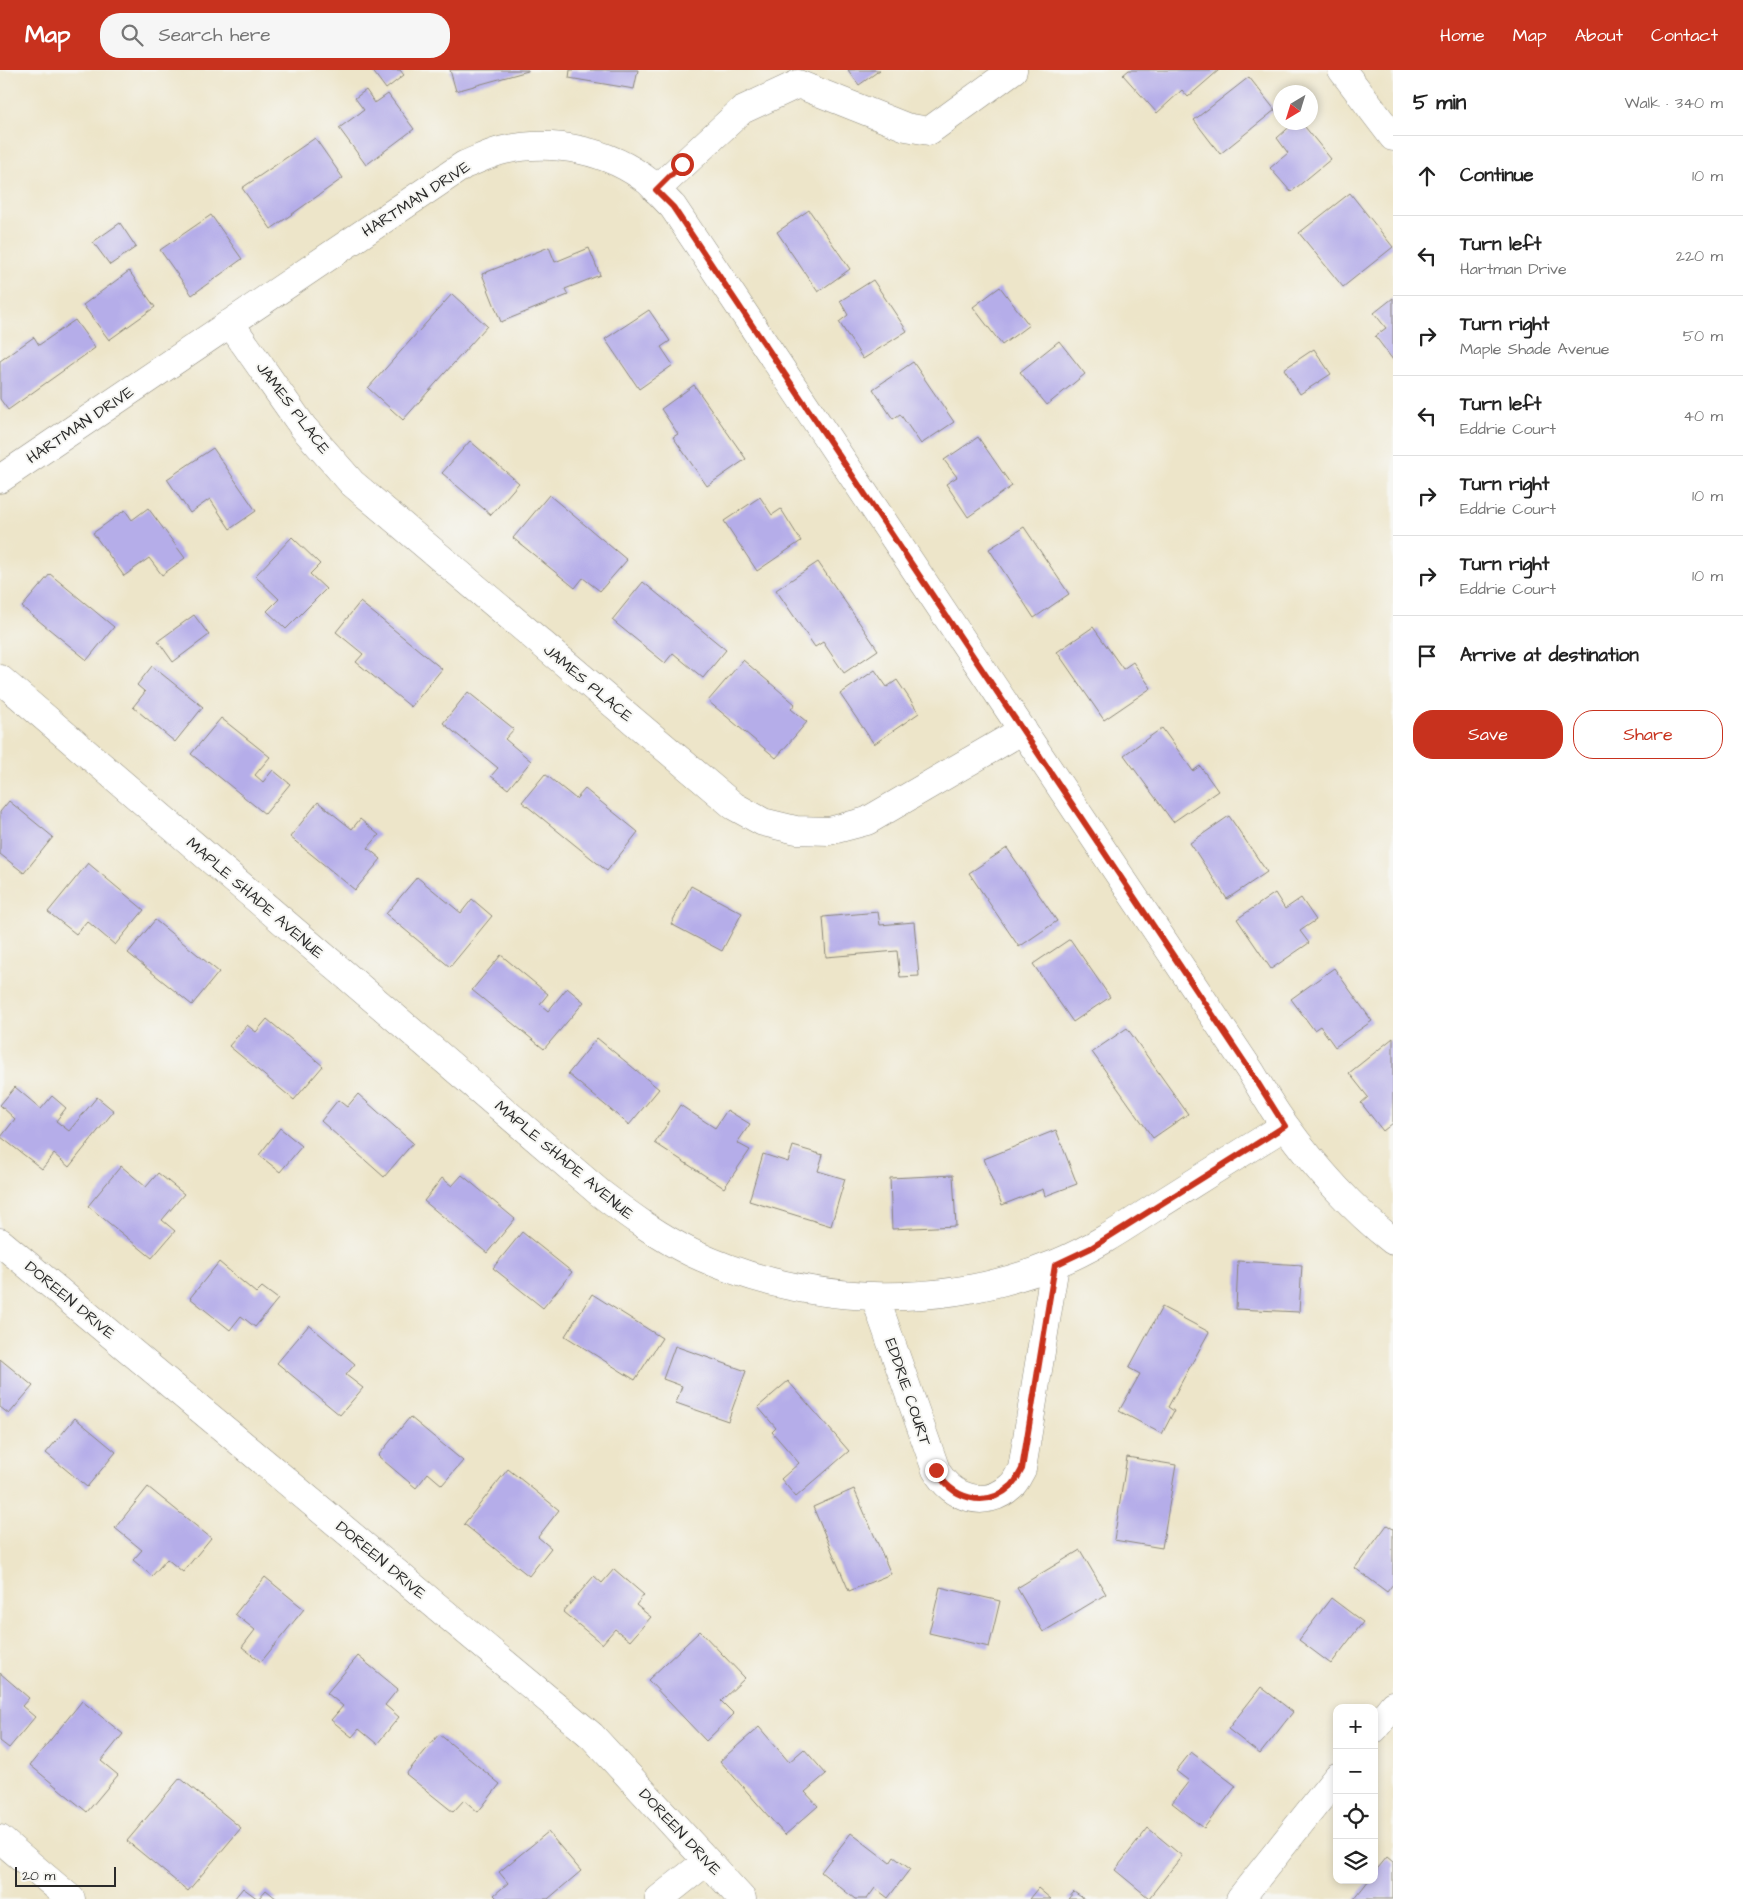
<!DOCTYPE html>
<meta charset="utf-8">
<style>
body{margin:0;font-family:"Architects Daughter",sans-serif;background:#f6f6f6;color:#222}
.controls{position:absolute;right:15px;bottom:15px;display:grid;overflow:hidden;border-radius:10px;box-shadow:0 2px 8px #0003}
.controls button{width:45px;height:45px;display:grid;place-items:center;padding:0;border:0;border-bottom:1px solid #e0e0e0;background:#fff;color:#222;font:25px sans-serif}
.compass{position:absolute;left:1273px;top:15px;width:45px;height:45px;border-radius:50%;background:#fff;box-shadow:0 2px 8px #0003;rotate:218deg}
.scale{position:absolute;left:15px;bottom:12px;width:101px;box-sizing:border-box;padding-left:5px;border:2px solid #2b2b2b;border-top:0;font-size:14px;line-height:18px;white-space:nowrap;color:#2b2b2b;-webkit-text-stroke:4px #f6f6f2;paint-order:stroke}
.stop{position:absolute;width:15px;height:15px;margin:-11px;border:4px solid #c8321e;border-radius:50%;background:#fff}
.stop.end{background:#c8321e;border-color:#fff;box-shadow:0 1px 5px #0008}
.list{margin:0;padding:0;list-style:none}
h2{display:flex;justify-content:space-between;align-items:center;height:65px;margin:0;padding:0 20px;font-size:21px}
h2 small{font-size:16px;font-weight:400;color:#767676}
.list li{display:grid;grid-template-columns:32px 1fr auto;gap:15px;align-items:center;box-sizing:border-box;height:80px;padding:0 20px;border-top:1px solid #e0e0e0}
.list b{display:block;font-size:19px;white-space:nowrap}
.list p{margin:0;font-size:16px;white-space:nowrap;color:#767676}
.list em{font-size:16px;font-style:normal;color:#767676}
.actions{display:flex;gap:10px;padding:15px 20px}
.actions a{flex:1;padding:11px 0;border:1px solid #c8321e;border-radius:20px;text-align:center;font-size:18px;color:#c8321e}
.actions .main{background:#c8321e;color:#fff}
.icon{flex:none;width:28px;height:28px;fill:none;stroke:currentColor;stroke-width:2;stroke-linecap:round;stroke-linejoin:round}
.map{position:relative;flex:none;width:1393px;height:1829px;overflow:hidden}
header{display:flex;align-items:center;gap:30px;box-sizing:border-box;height:70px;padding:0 25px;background:#c8321e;color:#fff}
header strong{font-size:24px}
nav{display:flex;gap:28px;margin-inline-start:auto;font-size:18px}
.search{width:350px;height:45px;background:#f6f6f6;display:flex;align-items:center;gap:12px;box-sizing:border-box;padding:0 18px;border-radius:20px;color:#767676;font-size:19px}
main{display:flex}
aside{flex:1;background:#fff}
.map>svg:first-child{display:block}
.building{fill:#b5ade9}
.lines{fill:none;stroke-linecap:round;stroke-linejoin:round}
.minor-casing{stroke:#8c887a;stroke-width:29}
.minor{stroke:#fff;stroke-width:28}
.route{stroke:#c8321e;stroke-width:6}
.labels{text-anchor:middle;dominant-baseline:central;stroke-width:4;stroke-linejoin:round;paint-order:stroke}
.street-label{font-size:16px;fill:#2b2b2b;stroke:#f6f6f2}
</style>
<header>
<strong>Map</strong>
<div class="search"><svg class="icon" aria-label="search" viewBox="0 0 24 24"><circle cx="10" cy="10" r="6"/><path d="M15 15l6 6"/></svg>Search here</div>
<nav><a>Home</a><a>Map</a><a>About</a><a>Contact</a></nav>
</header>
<main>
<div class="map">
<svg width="1393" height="1829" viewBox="0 0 1393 1829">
<rect width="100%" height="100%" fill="#f6f6f2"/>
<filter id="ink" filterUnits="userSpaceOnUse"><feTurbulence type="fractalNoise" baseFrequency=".02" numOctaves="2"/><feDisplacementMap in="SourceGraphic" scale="10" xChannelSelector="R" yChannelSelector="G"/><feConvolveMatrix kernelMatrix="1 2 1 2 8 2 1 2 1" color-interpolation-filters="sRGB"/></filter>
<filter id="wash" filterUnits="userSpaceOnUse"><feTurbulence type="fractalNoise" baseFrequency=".0096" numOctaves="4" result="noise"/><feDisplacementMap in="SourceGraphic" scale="20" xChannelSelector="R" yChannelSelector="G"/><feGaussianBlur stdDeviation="1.12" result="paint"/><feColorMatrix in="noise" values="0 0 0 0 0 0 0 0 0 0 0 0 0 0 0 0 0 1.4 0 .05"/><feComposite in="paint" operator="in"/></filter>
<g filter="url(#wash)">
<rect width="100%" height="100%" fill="#ede5c9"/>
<g id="blocks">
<path class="building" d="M 372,0 L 400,0 L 404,5 L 386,19 Z
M 450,0 L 528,0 L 528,1 L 456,21 Z
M 570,0 L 638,0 L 634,19 L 569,8 Z
M 848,0 L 880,0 L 859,15 Z
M 1129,0 L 1219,0 L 1188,27 L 1182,20 L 1157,43 L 1123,5 Z
M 1249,7 L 1275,40 L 1220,84 L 1194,50 Z
M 366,20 L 375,33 L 388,24 L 414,59 L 366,95 L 339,58 L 364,40 L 355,28 Z
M 1295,52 L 1301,52 L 1331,89 L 1291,122 L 1270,98 L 1288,83 L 1277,68 Z
M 315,68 L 343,108 L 271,159 L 242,118 Z
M 1350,123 L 1393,177 L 1343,217 L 1299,163 Z
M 809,140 L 850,199 L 818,222 L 777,162 Z
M 211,145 L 242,189 L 192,225 L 160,180 Z
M 120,153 L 136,177 L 110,195 L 93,172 Z
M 549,177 L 555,192 L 589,178 L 600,205 L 565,219 L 568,225 L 501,252 L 482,204 Z
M 129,201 L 155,237 L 109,270 L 83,235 Z
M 873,210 L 907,261 L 863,289 L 839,252 L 848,245 L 840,231 Z
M 1000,217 L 1029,255 L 1002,275 L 973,237 Z
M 452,224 L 487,256 L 403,350 L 368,318 Z
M 1393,228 L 1393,290 L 1375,266 L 1386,258 L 1374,243 Z
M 649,240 L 670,271 L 661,277 L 673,295 L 639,319 L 605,269 Z
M 75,250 L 95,278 L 8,340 L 0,329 L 0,291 L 34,267 L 39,275 Z
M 1059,271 L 1085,304 L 1047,335 L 1020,302 Z
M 1314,279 L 1331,304 L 1300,324 L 1284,299 Z
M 913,292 L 954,352 L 921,374 L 900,344 L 893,349 L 873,319 Z
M 694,315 L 746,389 L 707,416 L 673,367 L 678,364 L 661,339 Z
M 978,367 L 1012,416 L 968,447 L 946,414 L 957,407 L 944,390 Z
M 470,371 L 519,413 L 491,445 L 442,403 Z
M 213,378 L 256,441 L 230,459 L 210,429 L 190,443 L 167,409 Z
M 549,425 L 627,490 L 600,521 L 583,508 L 575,518 L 513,468 Z
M 760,427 L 772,445 L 781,439 L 801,471 L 757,501 L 724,451 Z
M 148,438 L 185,488 L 162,505 L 149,488 L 124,506 L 93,463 L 125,440 L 132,450 Z
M 1024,457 L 1069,524 L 1034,548 L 989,479 Z
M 292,467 L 320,494 L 310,504 L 326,519 L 286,559 L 267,541 L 279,529 L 255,506 Z
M 818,492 L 878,580 L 844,603 L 823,572 L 815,577 L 776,520 Z
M 50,504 L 114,557 L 87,590 L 22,537 Z
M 643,512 L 726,580 L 703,608 L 673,583 L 665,593 L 612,550 Z
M 360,532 L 442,599 L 411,637 L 356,592 L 363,584 L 336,562 Z
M 194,545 L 209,565 L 173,592 L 158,571 Z
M 1093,557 L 1123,599 L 1133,592 L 1151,618 L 1104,650 L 1057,582 Z
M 743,590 L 795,634 L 791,639 L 807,652 L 776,688 L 708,631 Z
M 152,596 L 203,637 L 175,672 L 133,637 L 145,622 L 137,615 Z
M 875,600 L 887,617 L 897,610 L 919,643 L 874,674 L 840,624 Z
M 468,622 L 514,659 L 505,669 L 531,691 L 508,719 L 491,706 L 498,698 L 443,653 Z
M 221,648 L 270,687 L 255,705 L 263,712 L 273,700 L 290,714 L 265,744 L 191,684 Z
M 1162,658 L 1193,701 L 1200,696 L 1218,721 L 1173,752 L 1124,685 Z
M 545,704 L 576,729 L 585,719 L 638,762 L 607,801 L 522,732 Z
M 9,731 L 53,767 L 24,803 L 0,784 L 0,742 Z
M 318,732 L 352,759 L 360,749 L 379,765 L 368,778 L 381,789 L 355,820 L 290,767 Z
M 1229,746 L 1267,802 L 1227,829 L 1190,773 Z
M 1007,778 L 1057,851 L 1019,877 L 969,803 Z
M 88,793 L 144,840 L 115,875 L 87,851 L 76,864 L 48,842 Z
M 417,807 L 461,843 L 472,829 L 492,846 L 450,897 L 386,844 Z
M 691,816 L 742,843 L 722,881 L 671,854 Z
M 1275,823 L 1285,839 L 1301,828 L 1316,850 L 1300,861 L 1309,873 L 1271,899 L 1237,849 Z
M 878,842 L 880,855 L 914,852 L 919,906 L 900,907 L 897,881 L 826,887 L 823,847 Z
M 155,850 L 219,902 L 192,935 L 128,883 Z
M 1070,869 L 1110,927 L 1073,952 L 1033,894 Z
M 501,885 L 548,924 L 540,934 L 548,941 L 567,918 L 584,932 L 544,979 L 472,920 Z
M 1334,898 L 1372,951 L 1335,977 L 1320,956 L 1314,960 L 1291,929 Z
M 267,949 L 323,996 L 294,1030 L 229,976 L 247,955 L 256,962 Z
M 1127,958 L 1188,1044 L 1153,1068 L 1092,982 Z
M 597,968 L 659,1019 L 629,1055 L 568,1004 Z
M 1393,968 L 1393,1053 L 1383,1061 L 1361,1033 L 1368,1027 L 1349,1003 Z
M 15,1017 L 41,1039 L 52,1026 L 66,1038 L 56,1051 L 69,1061 L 97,1027 L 114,1041 L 69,1097 L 54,1084 L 42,1099 L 1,1067 L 15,1049 L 0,1035 Z
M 358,1024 L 413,1073 L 384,1107 L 321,1051 L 338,1030 L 347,1037 Z
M 680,1035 L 715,1058 L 727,1040 L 750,1054 L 737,1073 L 750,1080 L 724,1118 L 655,1073 Z
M 280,1058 L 302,1076 L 280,1102 L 259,1085 Z
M 1056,1060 L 1077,1114 L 1045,1126 L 1043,1119 L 1002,1135 L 984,1089 Z
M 793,1076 L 823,1085 L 818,1101 L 845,1109 L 831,1156 L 749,1131 L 763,1084 L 788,1092 Z
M 121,1096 L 146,1117 L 158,1103 L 184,1124 L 162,1150 L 175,1161 L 152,1188 L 88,1136 Z
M 462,1105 L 515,1149 L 487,1183 L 424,1131 L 442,1108 L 452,1116 Z
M 953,1105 L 956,1156 L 892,1159 L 890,1108 Z
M 522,1162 L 572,1202 L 543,1238 L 493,1198 Z
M 1238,1191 L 1302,1195 L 1299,1242 L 1236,1239 Z
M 219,1192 L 256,1223 L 262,1217 L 278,1229 L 255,1257 L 241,1246 L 230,1260 L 190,1228 Z
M 592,1224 L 662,1268 L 635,1310 L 565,1266 Z
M 1162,1237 L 1209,1262 L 1168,1337 L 1174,1341 L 1162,1364 L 1119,1341 L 1140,1304 L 1129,1298 Z
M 309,1255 L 355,1294 L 346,1305 L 363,1318 L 340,1345 L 277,1293 Z
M 675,1276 L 746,1301 L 728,1351 L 676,1333 L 682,1316 L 663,1309 Z
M 0,1289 L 33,1316 L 9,1344 L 0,1337 Z
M 788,1311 L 849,1381 L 796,1427 L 781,1409 L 799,1393 L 772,1362 L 776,1358 L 758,1337 Z
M 410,1347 L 463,1391 L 442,1415 L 428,1403 L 416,1418 L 378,1386 Z
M 75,1348 L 116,1382 L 87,1417 L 46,1383 Z
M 1127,1387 L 1176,1395 L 1162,1478 L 1114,1470 Z
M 508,1399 L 559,1440 L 538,1467 L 551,1478 L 529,1506 L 464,1454 Z
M 148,1417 L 211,1468 L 183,1502 L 167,1489 L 152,1506 L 133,1490 L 142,1480 L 115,1458 Z
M 854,1419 L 891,1504 L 849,1521 L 813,1437 Z
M 1387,1455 L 1393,1459 L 1393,1514 L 1387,1522 L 1355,1498 Z
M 1080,1480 L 1106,1524 L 1043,1562 L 1017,1518 Z
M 614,1499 L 644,1525 L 636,1535 L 651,1547 L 630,1571 L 615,1559 L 602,1574 L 563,1542 L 594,1506 L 602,1513 Z
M 265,1507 L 304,1539 L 261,1592 L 242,1577 L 255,1560 L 235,1544 Z
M 940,1517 L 1000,1531 L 989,1577 L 929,1563 Z
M 1331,1528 L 1363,1552 L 1331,1594 L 1299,1570 Z
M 700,1561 L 745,1608 L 721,1631 L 734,1644 L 706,1671 L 648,1610 Z
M 358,1586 L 398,1619 L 385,1635 L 399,1647 L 377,1674 L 359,1659 L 352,1667 L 331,1650 L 343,1636 L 327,1623 Z
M 0,1603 L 29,1628 L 22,1636 L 35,1647 L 9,1678 L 0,1671 Z
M 1261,1617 L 1293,1642 L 1260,1684 L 1228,1659 Z
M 82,1631 L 123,1664 L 101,1691 L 118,1705 L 87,1742 L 30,1695 Z
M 759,1657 L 789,1692 L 804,1679 L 826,1704 L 805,1722 L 818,1736 L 785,1765 L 720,1691 Z
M 439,1664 L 500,1714 L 478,1742 L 464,1730 L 453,1742 L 406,1704 Z
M 1191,1682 L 1236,1716 L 1204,1758 L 1172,1733 L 1189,1711 L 1176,1701 Z
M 180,1708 L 241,1758 L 188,1821 L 127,1771 Z
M 1148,1758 L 1182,1786 L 1149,1828 L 1115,1800 Z
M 548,1762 L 581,1801 L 548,1829 L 498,1829 L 494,1825 L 508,1813 L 499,1802 Z
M 851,1763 L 890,1793 L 894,1787 L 910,1799 L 888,1828 L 875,1818 L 867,1829 L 855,1829 L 821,1802 Z
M 1387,1787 L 1393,1792 L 1393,1829 L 1354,1829 L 1369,1810 L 1374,1810 L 1374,1803 Z
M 243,1818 L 258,1829 L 234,1829 Z
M 1038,1818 L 1051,1829 L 1029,1829 Z
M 266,1820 L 277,1829 L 258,1829 Z
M 1074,1822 L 1084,1829 L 1068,1829 Z"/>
</g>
</g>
<g filter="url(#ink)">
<use href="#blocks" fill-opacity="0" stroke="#8c887a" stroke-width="1"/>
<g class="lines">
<g class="minor-casing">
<path id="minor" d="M 1342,0 L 1393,67
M 656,120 L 742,40 L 798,14 L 906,57 L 929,61 L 1013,0
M 230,253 L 303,357 L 352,413 L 734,736 L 763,752 L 796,760 L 829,761 L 867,751 L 1023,660
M 0,409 L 464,95 C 477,90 490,83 504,80 C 553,69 609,80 649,112 C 657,120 665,129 673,137 L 1251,1002 C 1262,1020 1273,1040 1286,1057 C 1315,1097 1354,1141 1393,1171
M 0,609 L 600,1123 C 629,1145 659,1167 692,1183 C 805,1236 939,1241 1055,1194 C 1090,1180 1122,1159 1154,1138 C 1197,1111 1241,1083 1285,1056
M 0,1172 L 592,1666 L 742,1829
M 875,1227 L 936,1400 C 951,1428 986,1440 1011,1416 C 1016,1412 1019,1404 1022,1399 L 1055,1195
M 1374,1659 L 1393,1635
M 0,1769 L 71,1829
M 659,1829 L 707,1791
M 1240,1829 L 1337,1707"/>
</g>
<use href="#minor" class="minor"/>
</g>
</g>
<g class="lines" filter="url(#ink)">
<path class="route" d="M 682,94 L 656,120 L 673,137 L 1251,1002 L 1285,1056 L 1091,1178 L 1055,1195 L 1022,1399 C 1019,1404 1016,1412 1011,1416 C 985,1440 951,1428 936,1400"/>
</g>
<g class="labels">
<g class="street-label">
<text transform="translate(416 129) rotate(-33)">HARTMAN DRIVE</text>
<text transform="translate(293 338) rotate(53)">JAMES PLACE</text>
<text transform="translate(80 355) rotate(-34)">HARTMAN DRIVE</text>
<text transform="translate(588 613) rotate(40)">JAMES PLACE</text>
<text transform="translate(255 828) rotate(41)">MAPLE SHADE AVENUE</text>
<text transform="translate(564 1090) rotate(40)">MAPLE SHADE AVENUE</text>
<text transform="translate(70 1230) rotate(40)">DOREEN DRIVE</text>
<text transform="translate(908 1322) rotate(71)">EDDRIE COURT</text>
<text transform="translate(381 1490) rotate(40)">DOREEN DRIVE</text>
<text transform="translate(680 1762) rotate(47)">DOREEN DRIVE</text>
</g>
</g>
</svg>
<div class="controls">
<button>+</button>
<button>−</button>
<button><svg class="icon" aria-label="locate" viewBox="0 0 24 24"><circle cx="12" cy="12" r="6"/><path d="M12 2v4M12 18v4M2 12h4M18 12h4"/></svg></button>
<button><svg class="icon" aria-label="layers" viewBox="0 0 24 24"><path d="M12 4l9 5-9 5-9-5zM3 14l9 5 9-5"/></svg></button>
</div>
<svg class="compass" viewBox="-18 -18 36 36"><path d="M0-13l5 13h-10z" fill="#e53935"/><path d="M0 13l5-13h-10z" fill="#767676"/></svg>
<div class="scale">20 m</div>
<div class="stop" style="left:682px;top:94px"></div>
<div class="stop end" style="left:936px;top:1400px"></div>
</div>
<aside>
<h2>5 min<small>Walk · 340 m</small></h2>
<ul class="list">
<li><svg class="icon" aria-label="ahead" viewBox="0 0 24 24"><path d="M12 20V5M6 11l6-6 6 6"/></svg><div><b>Continue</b></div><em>10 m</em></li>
<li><svg class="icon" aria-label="left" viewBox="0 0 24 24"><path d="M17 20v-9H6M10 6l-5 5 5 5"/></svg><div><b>Turn left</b><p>Hartman Drive</p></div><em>220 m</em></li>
<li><svg class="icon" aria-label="right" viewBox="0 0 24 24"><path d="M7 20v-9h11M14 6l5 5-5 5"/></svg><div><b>Turn right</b><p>Maple Shade Avenue</p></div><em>50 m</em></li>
<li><svg class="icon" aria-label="left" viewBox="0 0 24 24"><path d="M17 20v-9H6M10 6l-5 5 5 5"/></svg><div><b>Turn left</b><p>Eddrie Court</p></div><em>40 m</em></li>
<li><svg class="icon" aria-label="right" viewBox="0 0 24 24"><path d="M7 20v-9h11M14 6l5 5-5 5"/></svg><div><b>Turn right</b><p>Eddrie Court</p></div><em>10 m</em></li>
<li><svg class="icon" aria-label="right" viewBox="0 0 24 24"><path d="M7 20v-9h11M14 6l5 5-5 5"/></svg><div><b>Turn right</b><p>Eddrie Court</p></div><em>10 m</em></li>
<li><svg class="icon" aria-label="arrive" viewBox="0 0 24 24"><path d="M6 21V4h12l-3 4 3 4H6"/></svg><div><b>Arrive at destination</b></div></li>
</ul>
<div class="actions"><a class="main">Save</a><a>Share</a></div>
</aside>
</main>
